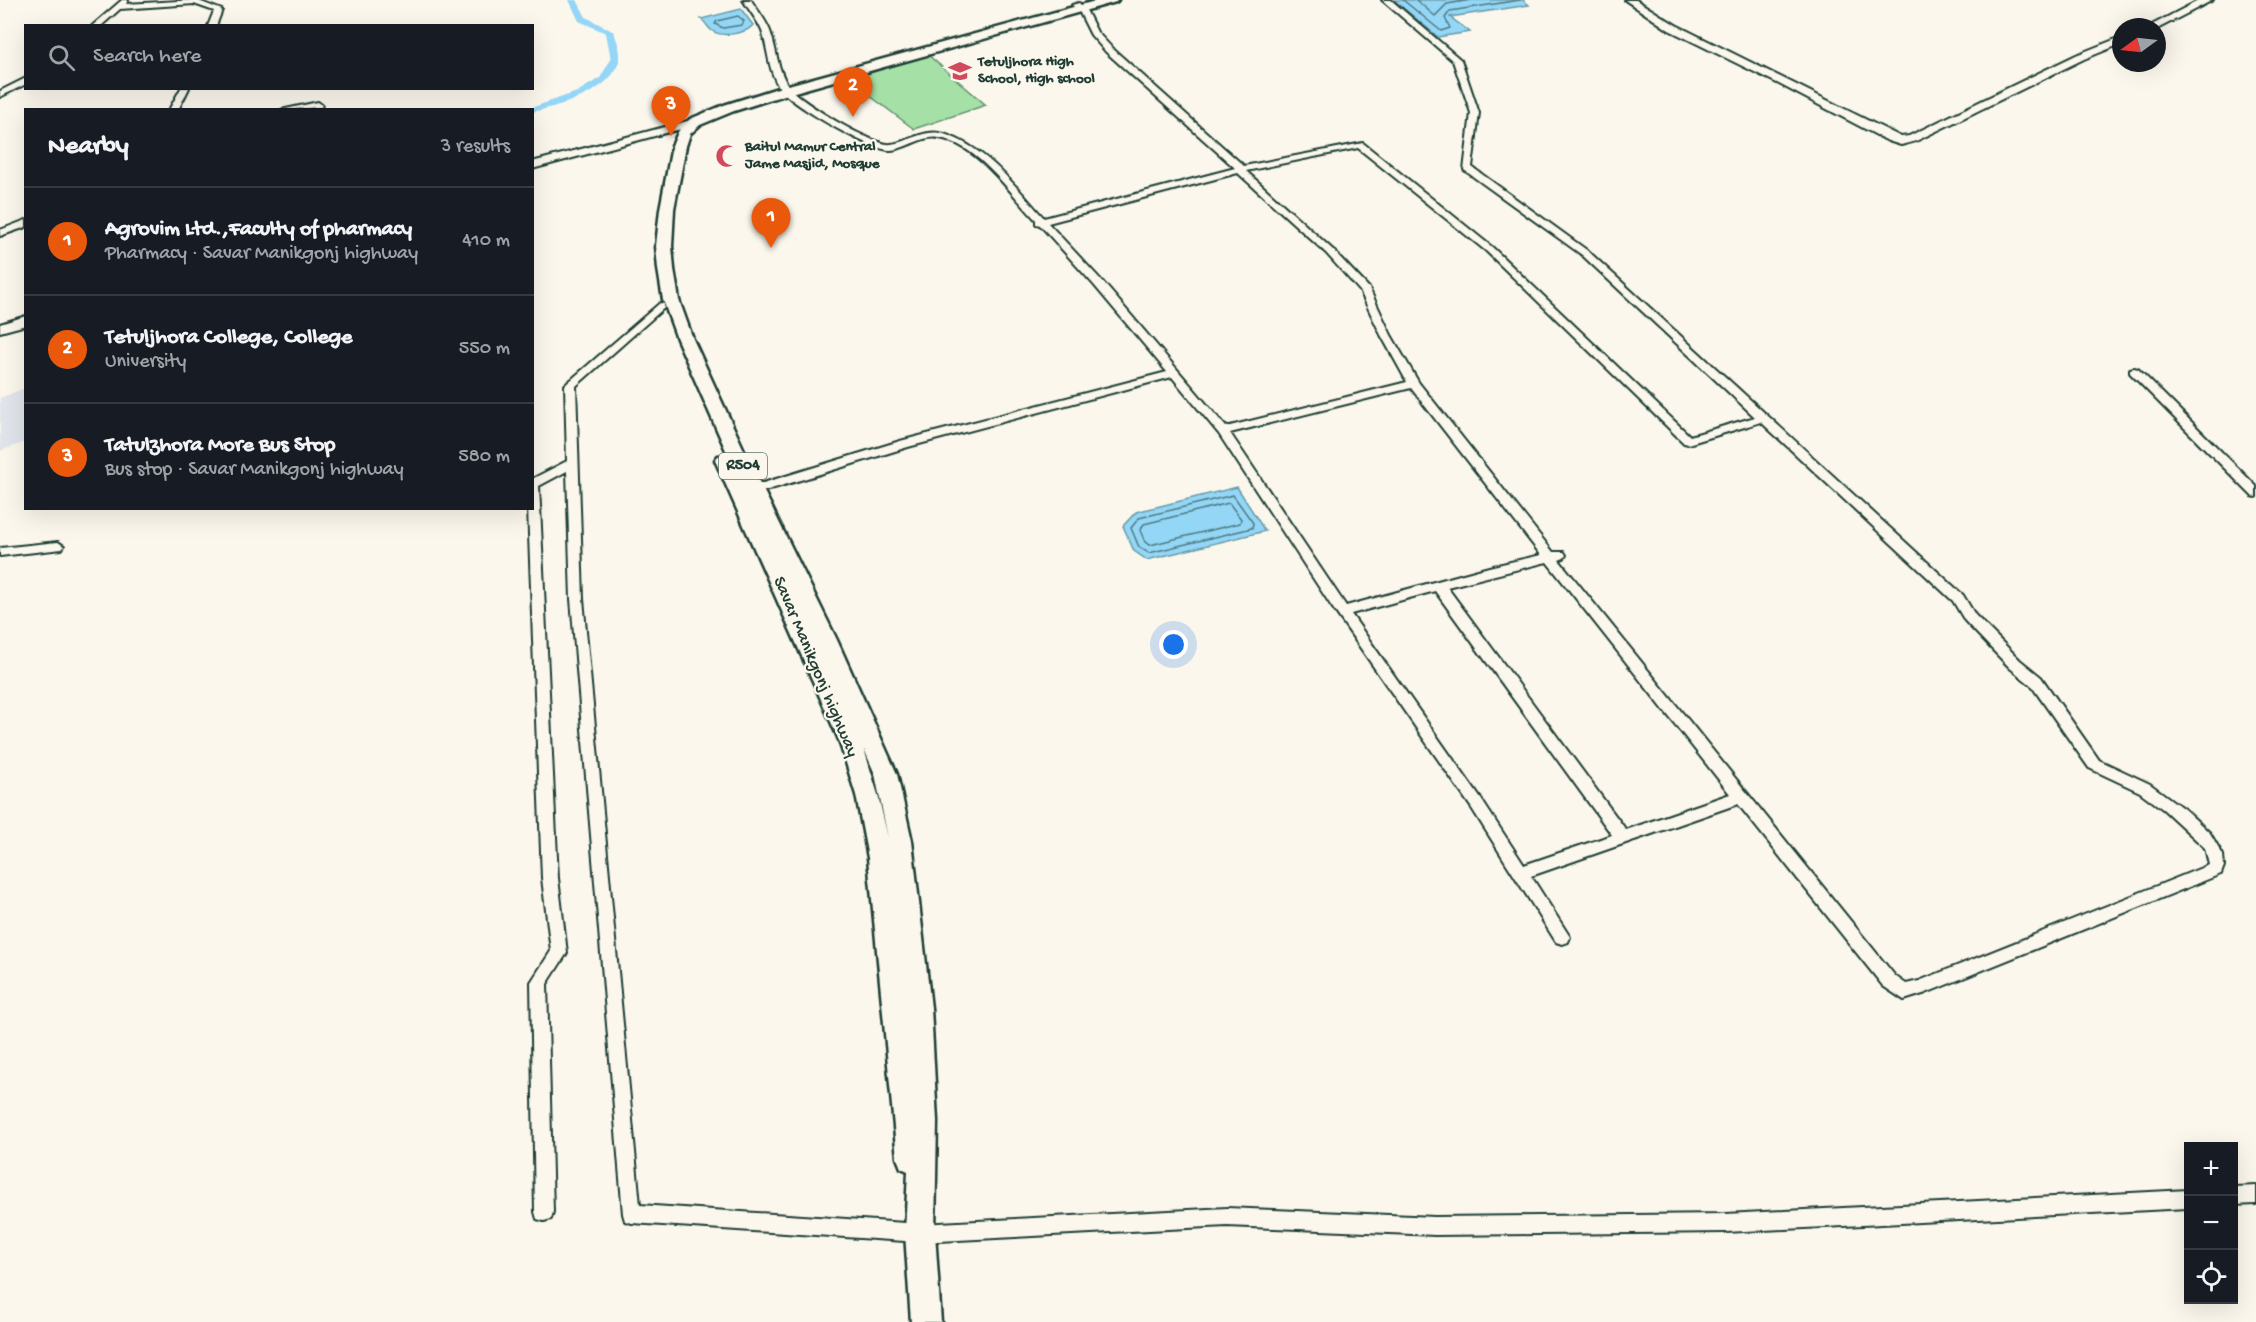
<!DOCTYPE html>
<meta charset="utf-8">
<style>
body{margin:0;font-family:"Gochi Hand",sans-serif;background:#242831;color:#f1f3f6}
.controls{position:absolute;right:18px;bottom:18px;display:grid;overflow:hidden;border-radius:0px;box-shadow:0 6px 24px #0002}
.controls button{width:54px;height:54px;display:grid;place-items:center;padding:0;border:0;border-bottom:2px solid #363941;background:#171b24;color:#f1f3f6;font:30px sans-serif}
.compass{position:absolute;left:2112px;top:18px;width:54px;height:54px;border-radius:50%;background:#171b24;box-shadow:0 6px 24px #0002;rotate:255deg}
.you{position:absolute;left:1174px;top:645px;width:21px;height:21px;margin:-15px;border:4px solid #fff;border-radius:50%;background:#1a73e8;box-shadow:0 0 0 9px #1a73e833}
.badge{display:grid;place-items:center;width:39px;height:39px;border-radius:50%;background:#ea580c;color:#fff;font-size:20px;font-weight:700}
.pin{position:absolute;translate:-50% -50px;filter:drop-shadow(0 2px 3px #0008)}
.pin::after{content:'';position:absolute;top:32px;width:21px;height:18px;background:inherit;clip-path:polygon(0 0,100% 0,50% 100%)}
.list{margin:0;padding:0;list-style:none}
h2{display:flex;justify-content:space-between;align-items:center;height:78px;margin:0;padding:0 24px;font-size:26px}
h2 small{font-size:20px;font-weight:400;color:#9ea1a6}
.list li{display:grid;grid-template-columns:39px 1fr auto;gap:18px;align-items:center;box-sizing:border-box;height:108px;padding:0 24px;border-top:2px solid #363941}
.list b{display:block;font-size:22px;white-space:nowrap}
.list p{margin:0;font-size:20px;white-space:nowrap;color:#9ea1a6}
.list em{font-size:20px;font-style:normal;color:#9ea1a6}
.icon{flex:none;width:33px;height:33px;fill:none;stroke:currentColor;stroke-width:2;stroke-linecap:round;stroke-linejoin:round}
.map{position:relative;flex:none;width:2256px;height:1322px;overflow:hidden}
.search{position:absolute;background:#171b24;box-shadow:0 6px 24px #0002;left:24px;top:24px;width:510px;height:66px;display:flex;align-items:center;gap:15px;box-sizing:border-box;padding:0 21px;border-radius:0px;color:#9ea1a6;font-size:22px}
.panel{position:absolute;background:#171b24;box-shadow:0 6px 24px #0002;left:24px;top:108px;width:510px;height:402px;border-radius:0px}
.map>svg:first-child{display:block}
.built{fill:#e1e5eb}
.green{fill:#a5e0a6;stroke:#628e6d;stroke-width:1.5}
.water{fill:#94d6f6;stroke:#6599a8;stroke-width:1.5}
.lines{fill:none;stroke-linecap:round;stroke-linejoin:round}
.shore{stroke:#4e7a82;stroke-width:1.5}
.canal{fill:#94d6f6;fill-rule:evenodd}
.street-casing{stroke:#1f3d34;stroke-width:4}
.secondary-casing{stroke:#1f3d34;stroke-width:4}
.primary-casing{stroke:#1f3d34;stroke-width:5}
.street{fill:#fbf7ec;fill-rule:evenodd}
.secondary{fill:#fbf7ec;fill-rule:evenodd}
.primary{fill:#fbf7ec;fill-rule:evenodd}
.labels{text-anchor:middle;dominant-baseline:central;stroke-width:4.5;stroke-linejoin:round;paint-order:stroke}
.far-poi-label{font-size:15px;font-weight:bold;fill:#1f3d34;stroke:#fbf7ec;text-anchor:start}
.shield{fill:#fbf7ec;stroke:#61756b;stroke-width:1.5}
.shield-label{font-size:16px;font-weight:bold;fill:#1f3d34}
.street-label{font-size:18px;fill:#1f3d34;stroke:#fbf7ec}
</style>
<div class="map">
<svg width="2256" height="1322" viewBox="0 0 2256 1322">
<rect width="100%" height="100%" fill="#fbf7ec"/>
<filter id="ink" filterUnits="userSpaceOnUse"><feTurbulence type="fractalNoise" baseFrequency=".0167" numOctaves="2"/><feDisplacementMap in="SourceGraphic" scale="12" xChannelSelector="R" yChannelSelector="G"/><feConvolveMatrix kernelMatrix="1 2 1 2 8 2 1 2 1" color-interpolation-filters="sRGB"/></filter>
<g filter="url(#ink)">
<path class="built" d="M 25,388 L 25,442 L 0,451 L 0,398 Z"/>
<path class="green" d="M 927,54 L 986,105 L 914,129 L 849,80 Z"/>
<path class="water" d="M 1394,0 L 1523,0 L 1529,5 L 1450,17 L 1470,32 L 1438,37 Z
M 741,9 L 753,25 C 746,34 721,38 711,30 C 708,27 705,22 701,19 Z
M 1237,487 L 1265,531 L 1147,560 L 1134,551 L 1123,526 L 1136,512 Z"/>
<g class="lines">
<path class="shore" d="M 1403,0 L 1441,31 L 1450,28 L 1445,18 L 1450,11 L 1520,0
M 1416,0 L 1435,16 L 1447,4 L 1471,0
M 738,16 L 744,21 L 742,25 L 723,28 L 715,24 L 717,21 Z
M 1233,495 L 1253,523 L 1252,528 L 1149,553 L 1139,547 L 1131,528 L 1139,518 Z
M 1229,503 L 1241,519 L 1240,523 L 1150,545 L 1145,542 L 1140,530 L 1144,524 Z"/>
<path class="canal" d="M 569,0 L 577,0 L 586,17 L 614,32 C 616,39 620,47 620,55 C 618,91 560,106 532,112 L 532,110 L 525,110 L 577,92 L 600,78 L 611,59 L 606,33 L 579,21 Z"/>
<g class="street-casing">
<path id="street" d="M 122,0 L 128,0 L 126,4 L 196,0 L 222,10 L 216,26 L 208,26 L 214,11 L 194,4 L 120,9 L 101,26 L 92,26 Z
M 743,0 L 751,0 C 757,10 766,20 770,31 C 777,50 777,70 789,87 C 798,101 875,147 891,144 C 909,142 925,128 944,134 C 987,148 1014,185 1044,218 L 1235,168 L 1106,52 L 1091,35 L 1079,11 L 1072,5 L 1079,3 L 1086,10 L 1097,32 L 1112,48 L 1244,166 L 1363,143 L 1492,247 L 1690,436 L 1755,417 L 1582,255 L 1464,170 L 1471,113 L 1453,61 L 1382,0 L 1391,0 L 1461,60 L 1479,113 L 1472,167 L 1588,251 L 1963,595 L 1975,615 L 2020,660 L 2041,677 L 2099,760 L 2150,784 L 2184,809 L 2210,833 L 2223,855 L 2224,866 L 2221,874 L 1926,993 L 1904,1000 L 1883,986 L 1738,804 L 1531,876 L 1570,937 L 1568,942 L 1562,944 L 1556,942 L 1471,807 L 1330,604 L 1219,434 L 1172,377 L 908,447 L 758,493 L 750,493 L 748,490 L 750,487 L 900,441 L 1167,372 L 1094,285 L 1040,225 L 1036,224 L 1036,220 C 1011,194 977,144 939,138 C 922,135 907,149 891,150 C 869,150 798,108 783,92 C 768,75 769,51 762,31 C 758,21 749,10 743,0 ZM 1358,148 L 1486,251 L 1684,443 L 1688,444 L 1761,422 L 1953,601 L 1965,621 L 2010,668 L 2031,685 L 2089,768 L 2140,792 L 2164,810 L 2205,848 L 2209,865 L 1919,981 L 1906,984 L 1895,976 L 1559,560 L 1564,558 L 1566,555 L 1564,552 L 1553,552 L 1419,383 L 1391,335 L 1369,288 L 1332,249 L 1246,171 ZM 1238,173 L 1326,253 L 1360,291 L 1381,335 L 1407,382 L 1226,427 L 1102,281 L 1048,223 ZM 1411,388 L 1541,555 L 1489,567 L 1346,606 L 1230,433 ZM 1547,562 L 1730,794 L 1626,830 L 1447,587 ZM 1435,591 L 1612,835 L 1524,865 L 1481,799 L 1351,614 Z
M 26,78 L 26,84 L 0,97 L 0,91 Z
M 181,88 L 189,88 L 178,110 L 169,110 Z
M 318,102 L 322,105 L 321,107 L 281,110 Z
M 26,220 L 26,227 L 0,236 L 0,230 Z
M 660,303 L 664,304 L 664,308 L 576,386 L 583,599 L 640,1205 L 920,1224 L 1227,1208 L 1435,1217 L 1726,1214 L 2188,1190 L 2188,1208 L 1726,1232 L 1435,1235 L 1227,1226 L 920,1242 L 632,1223 L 625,1221 L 623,1214 L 571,599 L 567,471 L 539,486 L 558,878 L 567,953 L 547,984 L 553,1212 L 551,1219 L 544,1221 L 537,1219 L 535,1212 L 531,982 L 551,951 L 542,878 L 528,508 L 532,508 L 532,479 L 567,461 L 565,385 Z
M 2134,368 L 2138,369 L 2256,486 L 2256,497 L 2252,496 L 2130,373 L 2130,369 Z
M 58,542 L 64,546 L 62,549 L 0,556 L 0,548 Z
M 2256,1186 L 2256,1204 L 2234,1205 L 2234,1187 Z"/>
</g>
<g class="secondary-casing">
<path id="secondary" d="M 1625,0 L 1636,0 L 1676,25 L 1901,137 L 1909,136 L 2076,55 L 2121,37 L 2121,44 L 2084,59 L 1916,141 L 1901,145 L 1888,141 L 1779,84 L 1669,30 Z
M 2200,0 L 2213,0 L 2157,29 L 2157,27 L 2148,27 Z
M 695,119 L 699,120 L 699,124 L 532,169 L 532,162 Z
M 26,316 L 26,325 L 0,332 L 0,324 Z"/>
</g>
<g class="primary-casing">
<path id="primary" d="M 1099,0 L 1118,0 L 1116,2 L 791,93 L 734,111 L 700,125 L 690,134 L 686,146 L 674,209 L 672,246 L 674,269 L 679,300 L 693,339 L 749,461 L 837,640 L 897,774 L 912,841 L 931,1008 L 937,1121 L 935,1233 L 941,1322 L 911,1322 L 905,1233 L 908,1171 L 901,1168 L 897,1158 L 868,858 L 856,795 L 839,740 L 715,460 L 718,456 L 728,455 L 677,339 L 663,300 L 658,269 L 656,246 L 660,209 L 672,146 L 679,130 L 690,119 L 724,105 L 781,87 ZM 864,749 L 875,774 L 888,838 L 878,795 Z"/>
</g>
<use href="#street" class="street"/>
<use href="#secondary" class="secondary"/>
<use href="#primary" class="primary"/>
</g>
</g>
<defs>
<g id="school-bare" transform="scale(1.8)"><path d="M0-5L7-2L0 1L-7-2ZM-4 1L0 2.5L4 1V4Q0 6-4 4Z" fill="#d1495b" stroke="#fbf7ec" stroke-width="2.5" paint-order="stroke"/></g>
<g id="mosque-bare" transform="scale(1.8)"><path d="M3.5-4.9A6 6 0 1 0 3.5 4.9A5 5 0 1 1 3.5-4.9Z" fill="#d1495b" stroke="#fbf7ec" stroke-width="2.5" paint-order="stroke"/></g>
</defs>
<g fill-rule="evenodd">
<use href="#school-bare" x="960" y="71"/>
<use href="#mosque-bare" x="727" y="156"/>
</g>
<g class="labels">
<g class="far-poi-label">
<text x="978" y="62">Tetuljhora High<tspan x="978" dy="17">School, High school</tspan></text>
<text x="745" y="147">Baitul Mamur Central<tspan x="745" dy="17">Jame Masjid, Mosque</tspan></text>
</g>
<rect class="shield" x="719" y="453" width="48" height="26" rx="4.5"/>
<g class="shield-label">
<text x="743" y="466">R504</text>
</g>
<g class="street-label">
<text transform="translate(815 667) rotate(67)">Savar Manikgonj highway</text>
</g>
</g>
</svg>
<div class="controls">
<button>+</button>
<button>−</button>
<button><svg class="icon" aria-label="locate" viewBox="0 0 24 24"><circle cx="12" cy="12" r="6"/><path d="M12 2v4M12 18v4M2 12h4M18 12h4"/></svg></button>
</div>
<svg class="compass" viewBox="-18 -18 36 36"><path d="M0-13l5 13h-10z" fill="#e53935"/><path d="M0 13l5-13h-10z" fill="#9ea1a6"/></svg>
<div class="you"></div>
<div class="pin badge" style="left:771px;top:248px">1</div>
<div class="pin badge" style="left:853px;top:117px">2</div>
<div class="pin badge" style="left:671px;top:136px">3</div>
<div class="search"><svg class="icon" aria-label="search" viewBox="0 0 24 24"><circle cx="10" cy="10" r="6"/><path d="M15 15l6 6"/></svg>Search here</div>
<section class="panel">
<h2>Nearby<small>3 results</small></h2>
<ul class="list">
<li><span class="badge">1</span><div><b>Agrovim Ltd.,Faculty of pharmacy</b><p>Pharmacy · Savar Manikgonj highway</p></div><em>410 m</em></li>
<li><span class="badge">2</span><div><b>Tetuljhora College, College</b><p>University</p></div><em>550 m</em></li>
<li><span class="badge">3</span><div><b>Tatulzhora More Bus Stop</b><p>Bus stop · Savar Manikgonj highway</p></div><em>580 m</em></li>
</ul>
</section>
</div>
